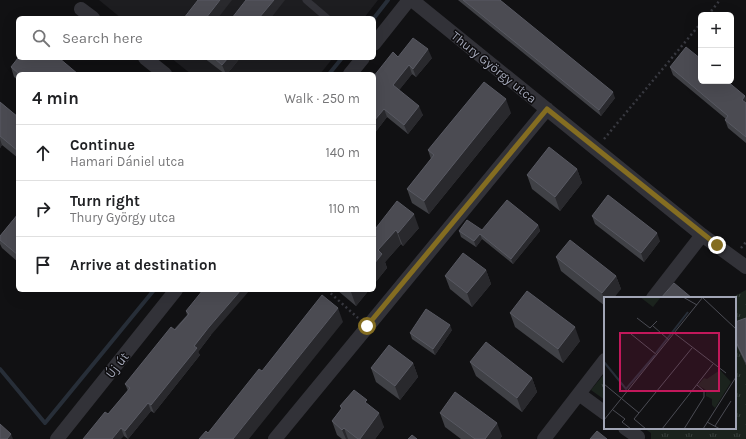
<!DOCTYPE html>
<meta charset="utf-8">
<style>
body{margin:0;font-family:Karla,sans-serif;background:#f2f2f2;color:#202124}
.controls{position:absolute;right:12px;top:12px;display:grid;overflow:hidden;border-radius:6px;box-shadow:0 4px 16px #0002}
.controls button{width:36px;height:36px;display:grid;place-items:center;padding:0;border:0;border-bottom:1px solid #e0e0e0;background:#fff;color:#202124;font:20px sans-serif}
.stop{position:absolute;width:12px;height:12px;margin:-9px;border:3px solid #846d21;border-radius:50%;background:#fff}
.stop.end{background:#846d21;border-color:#fff;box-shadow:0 1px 4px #0008}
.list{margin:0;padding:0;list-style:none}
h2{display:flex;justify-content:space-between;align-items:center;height:52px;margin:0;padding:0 16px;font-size:17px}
h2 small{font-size:13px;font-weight:400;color:#757577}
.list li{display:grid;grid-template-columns:26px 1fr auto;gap:12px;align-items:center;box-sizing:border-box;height:56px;padding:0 16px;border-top:1px solid #e0e0e0}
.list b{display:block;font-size:15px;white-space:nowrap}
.list p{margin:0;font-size:13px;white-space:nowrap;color:#757577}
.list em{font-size:13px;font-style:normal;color:#757577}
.icon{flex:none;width:22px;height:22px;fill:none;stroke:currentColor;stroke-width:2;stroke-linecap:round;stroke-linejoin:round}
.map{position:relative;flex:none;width:746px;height:439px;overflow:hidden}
.search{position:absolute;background:#fff;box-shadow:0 4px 16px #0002;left:16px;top:16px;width:360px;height:44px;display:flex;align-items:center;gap:10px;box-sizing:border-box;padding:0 14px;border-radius:6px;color:#757577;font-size:15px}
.panel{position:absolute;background:#fff;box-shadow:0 4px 16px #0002;left:16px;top:72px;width:360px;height:220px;border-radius:6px}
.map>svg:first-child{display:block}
.built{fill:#1d1d20}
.grass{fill:url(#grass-tufts)}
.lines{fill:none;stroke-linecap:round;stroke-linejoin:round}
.stream{stroke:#272e38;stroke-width:4}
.path{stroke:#383940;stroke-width:2.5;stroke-dasharray:2 3;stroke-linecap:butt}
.lane{stroke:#323238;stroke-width:7}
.street{stroke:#323238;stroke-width:14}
.wall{fill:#404146}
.shaded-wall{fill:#29292d}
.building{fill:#4b4b52;stroke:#585962}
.route{stroke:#846d21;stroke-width:5}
.labels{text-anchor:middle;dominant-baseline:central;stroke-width:3;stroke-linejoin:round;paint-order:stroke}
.street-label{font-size:13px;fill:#a1a5b5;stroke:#0d0c0e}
.inset-river{fill:none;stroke:#272e38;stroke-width:2}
.inset-road{fill:none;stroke:#4b4c54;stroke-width:1}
.view{fill:#c2185b;fill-opacity:0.15;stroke:#c2185b;stroke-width:2}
.inset-edge{fill:none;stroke:#a1a5b5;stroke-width:2}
</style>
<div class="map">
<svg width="746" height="439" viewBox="0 0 746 439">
<defs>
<pattern id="grass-tufts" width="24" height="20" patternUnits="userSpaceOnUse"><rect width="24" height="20" fill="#1b231d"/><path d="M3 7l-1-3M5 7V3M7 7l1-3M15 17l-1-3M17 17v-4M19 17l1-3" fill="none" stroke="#39403c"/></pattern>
</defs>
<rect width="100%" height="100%" fill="#111113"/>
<path class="built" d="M 99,0 L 378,0 L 364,18 L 121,18 Z
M 171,58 L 333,58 L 320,74 L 191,74 Z"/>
<path class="grass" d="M 746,290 L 746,439 L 651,439 L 651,433 L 644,428 L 735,428 L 735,298 L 731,298 Z
M 605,373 L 605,400 L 591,390 Z"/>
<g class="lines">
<path class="stream" d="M 374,18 L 388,0
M 329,74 L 342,58
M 0,369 L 45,423 L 154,290"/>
<path class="path" d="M 708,15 L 720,0
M 604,139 L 701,23
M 741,248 L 746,242
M 327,290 L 358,318"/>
<path class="lane" d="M 306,0 L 327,18"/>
<path class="street" d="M 412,0 L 702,235 L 746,267
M 81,9 L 93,18
M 374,44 L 409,0
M 145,58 L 165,74
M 350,74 L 363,58
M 653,298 L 702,235
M 579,394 L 605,413
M 625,428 L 638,437 L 637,439
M 57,439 L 176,290
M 275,439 L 547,109
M 544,439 L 605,360"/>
</g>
<path class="wall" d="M 458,0 L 500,0 L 615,98 L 601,116 Z
M 398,57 L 432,58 L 416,77 L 412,74 L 399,90 L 423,115 L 408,134 L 387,117 L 374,134 L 374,76 Z
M 204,58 L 240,58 L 227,74 L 225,74 Z
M 11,67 L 78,74 L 18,74 L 18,80 L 14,77 Z
M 670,67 L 745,96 L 746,99 L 746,143 L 728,128 L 725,120 L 726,119 L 673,75 Z
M 0,102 L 18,117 L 18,158 L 2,145 L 0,148 Z
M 511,113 L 429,214 L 412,203 L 407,189 L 431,159 L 428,150 Z
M 577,169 L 582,183 L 560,211 L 532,189 L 527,175 Z
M 18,214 L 18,262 L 2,248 L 0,244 L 0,236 Z
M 592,216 L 660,241 L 644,262 L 595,224 Z
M 538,225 L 540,231 L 513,264 L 482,239 L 476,247 L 461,237 L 459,231 L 482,230 Z
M 376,228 L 419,228 L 403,246 L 401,244 L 385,262 L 387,268 L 374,284 Z
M 556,257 L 616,276 L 621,289 L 605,298 L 605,306 L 561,271 Z
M 486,270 L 491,284 L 472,307 L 450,289 L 445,276 Z
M 337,290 L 369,290 L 356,306 Z
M 186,311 L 211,335 L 198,352 L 200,355 L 154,413 L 151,411 L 128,439 L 124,436 L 108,414 L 128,391 L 125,384 L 187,315 Z
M 510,313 L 580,341 L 563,363 L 515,327 Z
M 746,318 L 746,365 L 735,342 L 735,322 Z
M 452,330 L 435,355 L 412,339 L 410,333 Z
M 470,362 L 532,378 L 537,392 L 522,412 L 476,376 Z
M 413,363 L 418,377 L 400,400 L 376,382 L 371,368 Z
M 369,405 L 384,427 L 375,439 L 342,439 L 337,435 L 332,421 L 341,409 L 340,406 Z
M 440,413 L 502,436 L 500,439 L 461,439 L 445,427 Z"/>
<path class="shaded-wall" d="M 220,0 L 232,0 L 218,18 L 206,18 Z
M 274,0 L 285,0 L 271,18 L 259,18 Z
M 428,49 L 432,58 L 416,77 L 413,69 Z
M 228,58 L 240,58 L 227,74 L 226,74 L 222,65 Z
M 409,65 L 412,74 L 396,94 L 393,85 Z
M 613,92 L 615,98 L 601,116 L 599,110 Z
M 745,96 L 746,99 L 746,107 L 742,100 Z
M 506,99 L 511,113 L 429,214 L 424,201 Z
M 419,106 L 423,115 L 408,134 L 404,125 Z
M 384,109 L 387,117 L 374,134 L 374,121 Z
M 0,139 L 2,145 L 0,148 Z
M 577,169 L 582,183 L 560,211 L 555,197 Z
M 414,214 L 419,228 L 403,246 L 398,233 Z
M 538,225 L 540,231 L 513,264 L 511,259 Z
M 396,230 L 401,244 L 385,262 L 387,268 L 374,284 L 374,264 L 378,250 Z
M 657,233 L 660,241 L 644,262 L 641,253 Z
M 480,234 L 482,239 L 476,247 L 474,241 Z
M 486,270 L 491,284 L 472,307 L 467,293 Z
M 616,276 L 621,289 L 614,298 L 605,298 L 605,303 L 602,293 Z
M 241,290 L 250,290 L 211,335 L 198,352 L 200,355 L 154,413 L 151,405 L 209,327 Z
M 352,290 L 369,290 L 356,306 L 351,292 Z
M 338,308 L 343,322 L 249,439 L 233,439 Z
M 450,325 L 452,330 L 435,355 L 433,349 Z
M 575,327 L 580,341 L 563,363 L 558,349 Z
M 413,363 L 418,377 L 400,400 L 395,386 Z
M 532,378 L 537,392 L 522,412 L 517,398 Z
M 148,403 L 151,411 L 128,439 L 125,431 Z
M 379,413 L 384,427 L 375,439 L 360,439 Z
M 497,423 L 502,436 L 500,439 L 485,439 Z
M 121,428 L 124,436 L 121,439 L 112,439 Z
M 344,428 L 348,439 L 346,439 L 342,430 Z
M 11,434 L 13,439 L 7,439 Z"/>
<path class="building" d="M 198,0 L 220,0 L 206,18 L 184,18 Z
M 246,0 L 274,0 L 259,18 L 232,18 Z
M 463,0 L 500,0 L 613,92 L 599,110 Z
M 413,38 L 428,49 L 413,69 L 409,65 L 393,85 L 419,106 L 404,125 L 384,109 L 374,121 L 374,76 L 393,52 L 398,57 Z
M 686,47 L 701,59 L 701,81 L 727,81 L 745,96 L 742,100 L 746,103 L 746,137 L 725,120 L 728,116 L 670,67 Z
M 18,58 L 59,58 L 78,74 L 19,74 L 11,67 Z
M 214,58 L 228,58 L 222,65 Z
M 484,82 L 506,99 L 424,201 L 407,189 L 434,155 L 428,150 Z
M 0,102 L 18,117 L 18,151 L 0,136 Z
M 549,147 L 577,169 L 555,197 L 527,175 Z
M 608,195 L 657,233 L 641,253 L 592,216 Z
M 507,200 L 538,225 L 511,259 L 480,234 L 474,241 L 459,231 L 467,220 L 482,230 Z
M 397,201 L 414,214 L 398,233 L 396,230 L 378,250 L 382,254 L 374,264 L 374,227 L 376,228 Z
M 18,214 L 18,255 L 0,240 L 0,236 Z
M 570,240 L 616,276 L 602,293 L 556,257 Z
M 463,253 L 486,270 L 467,293 L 445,276 Z
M 674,283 L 692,298 L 661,298 Z
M 203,290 L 241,290 L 209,327 L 194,346 L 197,348 L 151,405 L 148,403 L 125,431 L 121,428 L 112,439 L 83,439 L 105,412 L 108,414 L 130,388 L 125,384 L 171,327 L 175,330 L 189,314 L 186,311 Z
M 527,291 L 575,327 L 558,349 L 510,313 Z
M 322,295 L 338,308 L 233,439 L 199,439 L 206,431 L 208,433 L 259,369 L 262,371 Z
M 426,309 L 450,325 L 433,349 L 410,333 Z
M 746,318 L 746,362 L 735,340 L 735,322 Z
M 486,342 L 532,378 L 517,398 L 470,362 Z
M 389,345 L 413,363 L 395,386 L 371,368 Z
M 354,390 L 367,400 L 365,402 L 379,413 L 360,439 L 358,439 L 344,428 L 342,430 L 332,421 L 342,408 L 340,406 Z
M 455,392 L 497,423 L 485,439 L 475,439 L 440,413 Z
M 0,424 L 11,434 L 7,439 L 0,439 Z
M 597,431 L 607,439 L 590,439 Z
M 412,435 L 417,439 L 408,439 Z"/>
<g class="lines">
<path class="route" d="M 367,326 L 547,109 L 717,245"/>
</g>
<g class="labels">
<g class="street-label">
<text transform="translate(494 67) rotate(39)">Thury György utca</text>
<text transform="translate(117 365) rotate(-52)">Új út</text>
</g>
</g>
<g transform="translate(604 297)">
<rect width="132" height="132" fill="#111113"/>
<path d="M 116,73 L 127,85 L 111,111 L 108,108 L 108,102 L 102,99 L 102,93 L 94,88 L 100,81 L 103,82 Z" fill="#1b231d"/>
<path d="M 36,0 L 57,0 L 49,10 Z" fill="#1b231d"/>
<path class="inset-river" d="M 52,56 L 84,15M 0,65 L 22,92 L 51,58"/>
<path class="inset-road" d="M 79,0 L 93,8M 99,1 L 132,32M 33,21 L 46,31 L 53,24M 49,29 L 65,43M 70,36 L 122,76M 27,37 L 53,58M 0,87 L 35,116M 9,113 L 21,122 L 18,125 L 27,132M 0,123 L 99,0M 103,125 L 116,132M 111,129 L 127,104M 42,132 L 30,122 L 88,51M 58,132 L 109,67M 80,132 L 100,100 L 100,94 L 93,88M 99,132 L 132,80"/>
<path class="view" d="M 16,36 L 115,36 L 115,94 L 16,94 Z"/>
<rect width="132" height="132" class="inset-edge"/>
</g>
</svg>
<div class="controls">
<button>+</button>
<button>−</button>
</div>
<div class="stop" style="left:367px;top:326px"></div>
<div class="stop end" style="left:717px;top:245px"></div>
<div class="search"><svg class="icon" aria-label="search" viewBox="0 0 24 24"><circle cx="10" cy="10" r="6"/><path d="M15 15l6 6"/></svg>Search here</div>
<section class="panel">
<h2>4 min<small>Walk · 250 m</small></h2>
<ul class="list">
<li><svg class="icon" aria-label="ahead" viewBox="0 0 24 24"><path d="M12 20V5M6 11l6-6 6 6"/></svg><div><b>Continue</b><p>Hamari Dániel utca</p></div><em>140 m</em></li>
<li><svg class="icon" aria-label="right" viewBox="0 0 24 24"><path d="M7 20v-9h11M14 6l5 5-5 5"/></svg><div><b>Turn right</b><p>Thury György utca</p></div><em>110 m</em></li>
<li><svg class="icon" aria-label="arrive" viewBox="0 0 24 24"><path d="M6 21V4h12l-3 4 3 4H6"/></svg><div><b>Arrive at destination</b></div></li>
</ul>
</section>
</div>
